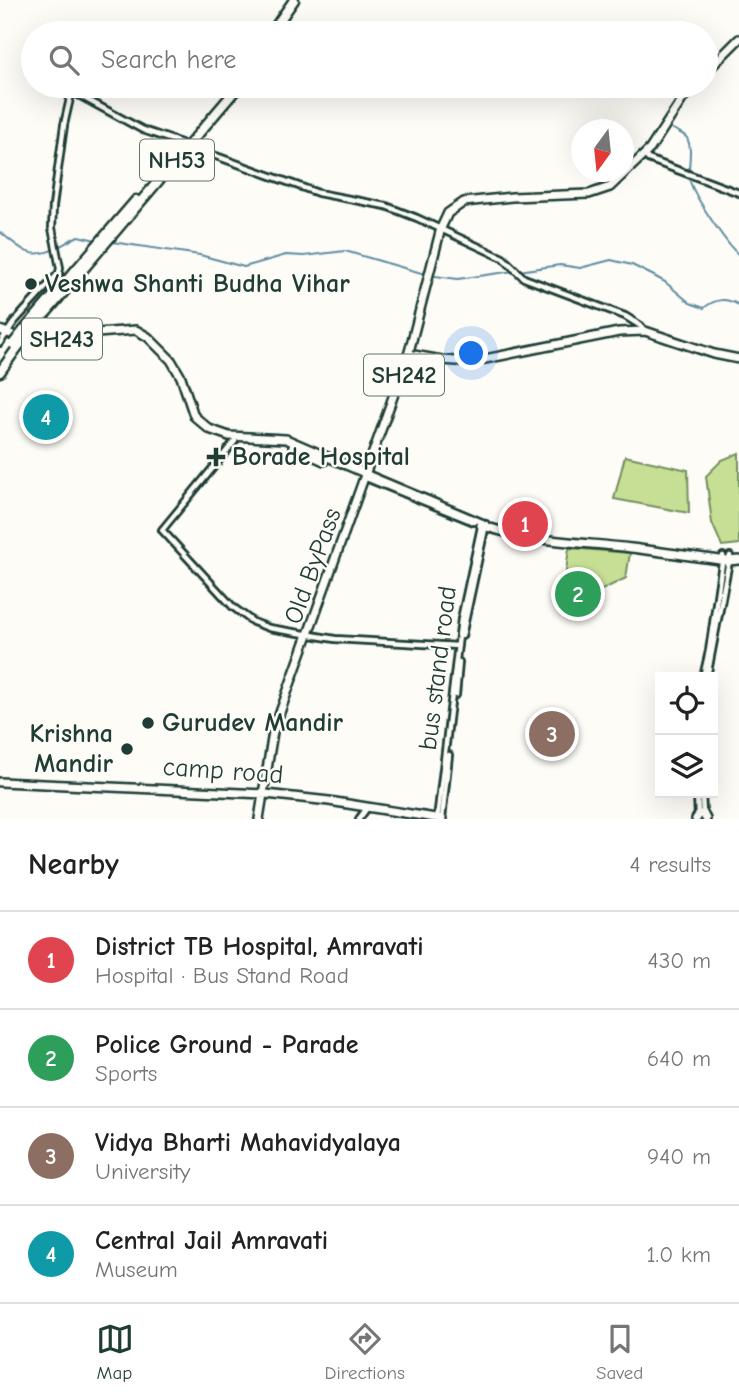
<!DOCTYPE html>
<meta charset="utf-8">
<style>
body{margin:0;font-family:"Comic Neue",sans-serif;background:#f2f2f2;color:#222}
.controls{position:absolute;right:21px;bottom:21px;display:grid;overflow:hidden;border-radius:0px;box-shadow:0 7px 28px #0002}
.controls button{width:63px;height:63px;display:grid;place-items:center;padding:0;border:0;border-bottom:2px solid #e0e0e0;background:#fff;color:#222;font:35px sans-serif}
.compass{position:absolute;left:571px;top:119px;width:63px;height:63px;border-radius:50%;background:#fff;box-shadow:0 7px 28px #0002;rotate:195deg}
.you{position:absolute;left:472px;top:354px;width:24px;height:24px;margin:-18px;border:5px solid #fff;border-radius:50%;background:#1a73e8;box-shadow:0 0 0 10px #1a73e833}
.badge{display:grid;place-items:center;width:46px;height:46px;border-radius:50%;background:#1f3d34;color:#fff;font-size:23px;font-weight:700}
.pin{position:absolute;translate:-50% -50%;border:4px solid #fff;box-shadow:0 2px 7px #0006}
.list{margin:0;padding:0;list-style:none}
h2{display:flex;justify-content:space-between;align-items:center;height:91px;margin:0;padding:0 28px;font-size:30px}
h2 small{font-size:23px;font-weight:400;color:#767676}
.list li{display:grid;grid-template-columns:46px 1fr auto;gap:21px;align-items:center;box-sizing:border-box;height:98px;padding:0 28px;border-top:2px solid #e0e0e0}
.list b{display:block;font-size:26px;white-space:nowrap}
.list p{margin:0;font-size:23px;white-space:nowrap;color:#767676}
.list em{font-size:23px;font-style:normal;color:#767676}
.icon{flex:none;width:38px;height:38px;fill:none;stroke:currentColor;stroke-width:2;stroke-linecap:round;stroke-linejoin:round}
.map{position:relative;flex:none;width:739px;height:819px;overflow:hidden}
.search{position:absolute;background:#fff;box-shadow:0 7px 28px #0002;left:21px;right:21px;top:21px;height:77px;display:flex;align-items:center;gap:18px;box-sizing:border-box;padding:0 24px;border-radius:38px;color:#767676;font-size:26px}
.sheet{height:483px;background:#fff}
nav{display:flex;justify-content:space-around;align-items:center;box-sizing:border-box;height:98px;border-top:2px solid #e0e0e0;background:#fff;font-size:19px;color:#767676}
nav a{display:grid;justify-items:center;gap:4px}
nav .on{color:#1f3d34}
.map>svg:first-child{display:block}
.green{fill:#c7df94;stroke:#738e64;stroke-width:2}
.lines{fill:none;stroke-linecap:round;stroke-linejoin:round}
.stream{stroke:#5f8ca0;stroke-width:2}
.tertiary-casing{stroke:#1f3d34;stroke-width:10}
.primary-casing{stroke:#1f3d34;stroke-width:12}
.trunk-casing{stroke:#1f3d34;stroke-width:13}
.tertiary{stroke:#fdfcf7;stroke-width:4.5}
.primary{stroke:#fdfcf7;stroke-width:7}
.trunk{stroke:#fdfcf7;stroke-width:8}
.trunk-bridge-casing{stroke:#1f3d34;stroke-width:13;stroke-linecap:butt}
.trunk-bridge{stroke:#fdfcf7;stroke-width:8}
.poi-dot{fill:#1f3d34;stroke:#fdfcf7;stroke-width:2.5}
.labels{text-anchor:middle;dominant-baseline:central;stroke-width:5;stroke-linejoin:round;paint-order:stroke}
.shield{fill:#fdfcf7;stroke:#62766e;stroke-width:2}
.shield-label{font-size:24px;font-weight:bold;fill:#1f3d34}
.poi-label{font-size:26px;font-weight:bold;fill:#1f3d34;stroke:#fdfcf7;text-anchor:start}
.street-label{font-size:26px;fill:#1f3d34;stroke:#fdfcf7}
</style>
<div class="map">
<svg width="739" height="819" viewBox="0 0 739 819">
<rect width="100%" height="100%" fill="#fdfcf7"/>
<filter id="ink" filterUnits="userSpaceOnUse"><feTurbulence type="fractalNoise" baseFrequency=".0143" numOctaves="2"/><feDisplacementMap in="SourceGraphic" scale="14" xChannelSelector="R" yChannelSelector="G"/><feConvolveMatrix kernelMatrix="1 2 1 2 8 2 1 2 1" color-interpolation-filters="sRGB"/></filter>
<g filter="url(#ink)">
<path class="green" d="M 739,453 L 739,544 L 722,546 L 712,523 L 706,476 L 722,460 Z
M 625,456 L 688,470 L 689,513 L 614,499 Z
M 569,548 L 630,553 L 626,578 L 561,610 Z"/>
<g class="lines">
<path class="stream" d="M 673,129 C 678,132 684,134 687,138 C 693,149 688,165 689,177 C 690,191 727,245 739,255
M 0,232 C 8,238 15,245 24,250 C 42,261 62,244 78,236 L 96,240
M 112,242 L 200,255 L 244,267 L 286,255 L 304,256 L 345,251 L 425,274
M 519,271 L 560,265 L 580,268 L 611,260 L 632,265 L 652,275 L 665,282 L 690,303 L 704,308 C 716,298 726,298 739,305
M 435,276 L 458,279 L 514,271"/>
<g class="tertiary-casing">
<path id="tertiary" d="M 194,148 L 318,193 L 386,206 L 417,218 L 503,258 L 524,278 L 625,316 L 641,326 L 645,332
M 645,155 L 648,159 L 739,193
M 0,343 L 15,321 L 59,273 L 60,268 L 52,228 L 53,206 L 64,125 L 71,94 L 75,93 L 143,130 L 181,143
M 235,441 L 162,530 L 233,607 L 253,622 L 269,628 L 335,639 L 458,646
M 368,474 L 482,522 L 461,619 L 437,819
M 366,478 L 474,522
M 462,636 L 486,524
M 703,677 L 709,651 L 723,556
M 707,677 L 730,556
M 456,695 L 459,662
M 697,793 L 698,818
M 702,793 L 703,813
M 359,819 L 367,808
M 442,819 L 449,755"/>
</g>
<g class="primary-casing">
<path id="primary" d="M 706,72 L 739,39
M 0,330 L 34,343 L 97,333 L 136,330 L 148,337 L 171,360 L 181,377 L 194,416 L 209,429 L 229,436 L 286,439 L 367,474
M 408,354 L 442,360 L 470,362 L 619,332 L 645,331 L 714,354 L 739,359
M 293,447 L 324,461
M 481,525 C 530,542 581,542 631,548 C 664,552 696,557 728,561 L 739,560
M 0,782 L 266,794 L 329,801 L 442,819
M 703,813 L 706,819
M 259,819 L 273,732 L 409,352 L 441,228 L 448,213 L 464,202 L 512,197 L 589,194 L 610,187 L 650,149 L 691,86
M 696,819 L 698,816"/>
</g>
<g class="trunk-casing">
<path id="trunk" d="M 271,33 L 294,0
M 24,330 L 136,200
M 29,333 L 239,86
M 0,372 L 17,348"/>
</g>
<use href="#tertiary" class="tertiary"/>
<use href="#primary" class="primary"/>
<use href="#trunk" class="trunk"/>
<g class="trunk-bridge-casing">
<path id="trunk-bridge" d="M 13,344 L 24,330
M 17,348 L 29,333"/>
</g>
<use href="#trunk-bridge" class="trunk-bridge"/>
</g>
</g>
<g class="poi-dot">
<circle cx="31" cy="284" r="7"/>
<path d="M212.5 446.5h7v7h7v7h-7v7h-7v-7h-7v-7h7z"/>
<circle cx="148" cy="723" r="7"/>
<circle cx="127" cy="749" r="7"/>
</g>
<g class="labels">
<g class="shield">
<rect x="140" y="139.5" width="74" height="41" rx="5"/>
<rect x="22" y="318.5" width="80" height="41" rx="5"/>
<rect x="364" y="354.5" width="80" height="41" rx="5"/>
</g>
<g class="shield-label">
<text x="177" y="160">NH53</text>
<text x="62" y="339">SH243</text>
<text x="404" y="375">SH242</text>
</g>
<g class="poi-label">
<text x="45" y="284">Veshwa Shanti Budha Vihar</text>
<text x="232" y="457">Borade Hospital</text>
<text x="162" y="723">Gurudev Mandir</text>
<text x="113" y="734" text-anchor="end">Krishna<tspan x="113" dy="30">Mandir</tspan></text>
</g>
<g class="street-label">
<text transform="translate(313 566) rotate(-70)">Old ByPass</text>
<text transform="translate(438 668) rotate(-83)">bus stand road</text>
<text transform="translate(223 771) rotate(4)">camp road</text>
</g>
</g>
</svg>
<div class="controls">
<button><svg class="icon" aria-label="locate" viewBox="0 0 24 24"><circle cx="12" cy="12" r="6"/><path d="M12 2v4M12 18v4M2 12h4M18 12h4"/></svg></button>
<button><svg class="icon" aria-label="layers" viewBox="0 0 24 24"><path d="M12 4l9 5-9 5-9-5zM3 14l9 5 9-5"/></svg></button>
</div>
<svg class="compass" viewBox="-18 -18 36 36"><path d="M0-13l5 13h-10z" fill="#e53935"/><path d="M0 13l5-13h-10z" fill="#767676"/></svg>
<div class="you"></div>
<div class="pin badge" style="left:525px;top:524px;background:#e0444e">1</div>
<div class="pin badge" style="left:578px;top:594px;background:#2e9e5b">2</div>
<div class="pin badge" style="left:552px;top:734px;background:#8d6e63">3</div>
<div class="pin badge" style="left:46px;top:417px;background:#0f9aa8">4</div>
<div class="search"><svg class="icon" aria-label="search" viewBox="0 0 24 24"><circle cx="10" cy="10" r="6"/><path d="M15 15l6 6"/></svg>Search here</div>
</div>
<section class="sheet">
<h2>Nearby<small>4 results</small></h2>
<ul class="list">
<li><span class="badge" style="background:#e0444e">1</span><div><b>District TB Hospital, Amravati</b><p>Hospital · Bus Stand Road</p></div><em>430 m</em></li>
<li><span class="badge" style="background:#2e9e5b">2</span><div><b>Police Ground - Parade</b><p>Sports</p></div><em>640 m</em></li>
<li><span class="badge" style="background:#8d6e63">3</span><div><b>Vidya Bharti Mahavidyalaya</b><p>University</p></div><em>940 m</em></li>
<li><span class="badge" style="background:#0f9aa8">4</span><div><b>Central Jail Amravati</b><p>Museum</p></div><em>1.0 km</em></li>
</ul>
</section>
<nav>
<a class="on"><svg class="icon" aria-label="map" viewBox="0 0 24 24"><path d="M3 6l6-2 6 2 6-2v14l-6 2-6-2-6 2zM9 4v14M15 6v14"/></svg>Map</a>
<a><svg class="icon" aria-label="directions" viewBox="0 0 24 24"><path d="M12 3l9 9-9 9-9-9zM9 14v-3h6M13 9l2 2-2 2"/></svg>Directions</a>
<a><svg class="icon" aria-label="saved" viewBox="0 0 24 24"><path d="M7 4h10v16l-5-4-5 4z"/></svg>Saved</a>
</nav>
